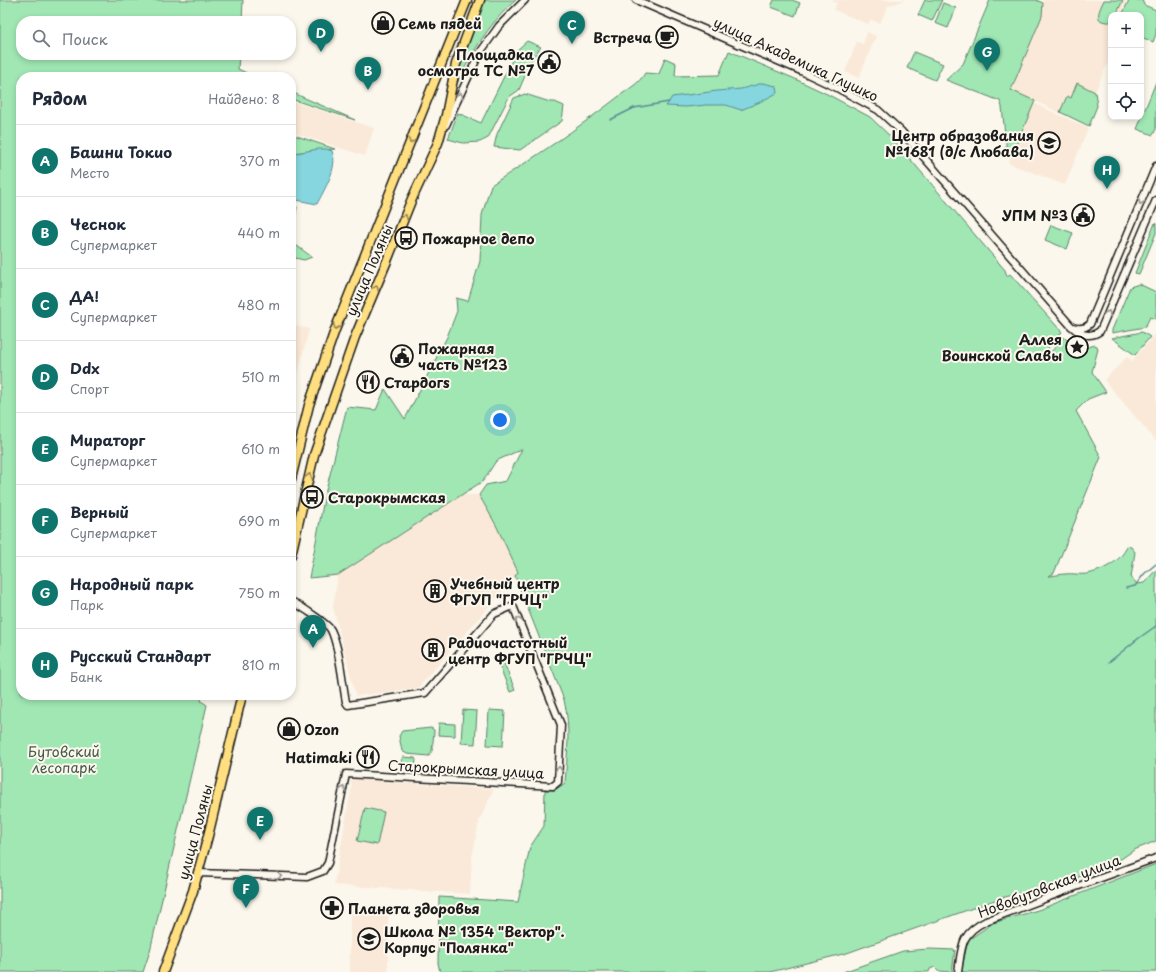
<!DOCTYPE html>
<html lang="ru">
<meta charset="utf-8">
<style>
body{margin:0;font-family:"Playpen Sans",sans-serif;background:#f2f2f3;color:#1f2937}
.controls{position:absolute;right:12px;top:12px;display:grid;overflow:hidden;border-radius:8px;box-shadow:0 2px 6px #0003}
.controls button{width:36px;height:36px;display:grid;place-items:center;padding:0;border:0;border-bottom:1px solid #e0e1e3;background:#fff;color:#1f2937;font:20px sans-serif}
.you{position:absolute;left:500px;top:420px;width:14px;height:14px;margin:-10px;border:3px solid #fff;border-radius:50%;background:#1a73e8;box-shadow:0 0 0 6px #1a73e833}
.badge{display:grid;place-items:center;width:26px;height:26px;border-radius:50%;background:#0f766e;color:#fff;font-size:13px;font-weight:700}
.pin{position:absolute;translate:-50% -33px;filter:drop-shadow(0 1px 2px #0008)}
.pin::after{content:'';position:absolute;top:21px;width:14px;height:12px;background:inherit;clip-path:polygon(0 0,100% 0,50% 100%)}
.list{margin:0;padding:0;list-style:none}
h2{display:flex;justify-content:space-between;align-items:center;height:52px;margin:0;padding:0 16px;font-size:17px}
h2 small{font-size:13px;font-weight:400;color:#747a83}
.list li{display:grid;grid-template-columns:26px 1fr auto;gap:12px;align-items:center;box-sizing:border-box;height:72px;padding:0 16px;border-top:1px solid #e0e1e3}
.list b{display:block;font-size:15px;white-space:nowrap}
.list p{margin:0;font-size:13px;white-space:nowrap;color:#747a83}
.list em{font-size:13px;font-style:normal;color:#747a83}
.icon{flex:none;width:22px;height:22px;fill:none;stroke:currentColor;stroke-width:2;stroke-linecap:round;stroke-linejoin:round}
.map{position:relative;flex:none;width:1156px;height:972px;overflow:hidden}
.search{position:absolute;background:#fff;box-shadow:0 2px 6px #0003;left:16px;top:16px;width:280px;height:44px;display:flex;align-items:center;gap:10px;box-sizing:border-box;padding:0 14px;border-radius:16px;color:#747a83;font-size:15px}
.panel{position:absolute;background:#fff;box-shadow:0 2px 6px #0003;left:16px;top:72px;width:280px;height:628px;border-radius:16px}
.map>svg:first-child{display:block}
.built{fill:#fae9d8}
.green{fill:#a0e7b4;stroke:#5e8268}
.water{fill:#85d6de;stroke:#5b8c90}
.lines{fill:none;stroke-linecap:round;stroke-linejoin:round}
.stream{stroke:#5b8c90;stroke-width:1.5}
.minor-casing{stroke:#1c1c1c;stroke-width:9}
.major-casing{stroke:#1c1c1c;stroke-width:11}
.minor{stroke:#fbf7ec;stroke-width:6}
.major{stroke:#ffdf80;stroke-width:8}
.oneway{stroke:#97948e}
.oneway2{stroke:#998753}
.labels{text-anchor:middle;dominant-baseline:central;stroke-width:4;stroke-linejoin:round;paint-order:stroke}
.poi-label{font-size:14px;font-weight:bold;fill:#1c1c1c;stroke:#fbf7ec;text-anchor:start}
.street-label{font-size:14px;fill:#1c1c1c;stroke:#fbf7ec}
.park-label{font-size:14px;fill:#44594a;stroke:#fbf7ec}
</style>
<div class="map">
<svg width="1156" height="972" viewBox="0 0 1156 972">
<rect width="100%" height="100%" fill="#fbf7ec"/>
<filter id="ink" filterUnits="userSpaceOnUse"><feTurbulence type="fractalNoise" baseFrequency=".025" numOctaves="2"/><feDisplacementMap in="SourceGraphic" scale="8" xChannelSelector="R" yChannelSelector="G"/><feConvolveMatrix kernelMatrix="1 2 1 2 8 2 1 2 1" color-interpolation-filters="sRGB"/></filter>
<g filter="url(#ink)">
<path class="built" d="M 831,0 L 906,0 L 888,6 L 880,23 L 871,20 L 868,24 L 834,10 L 837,3 Z
M 1043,0 L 1127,0 L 1120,15 L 1111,15 L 1111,56 L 1095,92 L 1097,106 L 1089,126 L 1011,90 L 1042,16 Z
M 867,32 L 876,36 L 859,78 L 845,72 L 857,42 L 863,44 Z
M 291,101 L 374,128 L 365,156 L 291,132 Z
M 1033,103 L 1088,128 L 1065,185 L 1008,163 Z
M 291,324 L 309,329 L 295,386 L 291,384 Z
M 1156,333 L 1156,441 L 1104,380 L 1127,357 L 1132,361 Z
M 462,495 L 479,495 L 496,525 L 519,572 L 418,688 L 356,696 L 333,607 L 338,575 Z
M 353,779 L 494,789 L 479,821 L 472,858 L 470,894 L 334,885 L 352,785 L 350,781 Z
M 350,906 L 388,906 L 388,972 L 350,972 Z"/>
<path class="green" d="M 0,0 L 243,0 L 242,21 L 21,21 L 21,55 L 239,55 L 238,69 L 255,77 L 21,77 L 21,695 L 202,695 L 201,701 L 207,705 L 150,951 L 143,972 L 0,972 Z
M 483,0 L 516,0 C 487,25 470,56 454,90 L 457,69 Z
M 774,0 L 792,0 L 800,3 L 795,16 L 771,7 Z
M 925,0 L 942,0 L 932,21 L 918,15 Z
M 990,0 L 1036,0 L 1043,3 L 1042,16 L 1011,90 L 1035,101 L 1012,155 L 1007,153 L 1002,107 L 1000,101 L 946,80 L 963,64 Z
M 1104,0 L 1123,0 L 1116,15 L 1111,15 L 1111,22 C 1092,23 1099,11 1104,0 Z
M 1129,0 L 1142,0 L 1144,5 L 1156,10 L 1156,34 L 1153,42 L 1141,37 L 1141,15 L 1122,15 Z
M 943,3 L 956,8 L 948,28 L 935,23 Z
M 527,41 L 541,47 L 533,57 L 519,90 L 509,97 L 488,138 L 480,142 L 463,143 L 448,139 L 458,113 L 481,123 L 517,50 Z
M 729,51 L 793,78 L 827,94 L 870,117 L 893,139 L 1005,270 L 1007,276 L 1010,274 L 1062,332 L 1048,348 L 1051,352 L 1064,337 L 1072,345 L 1088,347 L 1095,345 L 1097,346 L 1098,349 L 1092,372 L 1106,392 L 1088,399 L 1076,411 L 1101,457 L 1054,573 L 1049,576 C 1054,576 1059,574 1065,574 C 1072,573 1080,575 1087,574 C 1102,571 1122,561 1127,546 L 1131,547 L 1135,552 L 1131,577 L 1137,584 L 1144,583 L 1156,570 L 1156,841 L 1134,850 L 1121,859 L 1082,876 L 1034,890 L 1001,898 L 847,953 L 770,972 L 440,972 L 438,963 L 439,897 L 518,902 L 530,847 L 544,826 L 545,790 L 555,790 L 565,783 C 567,756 571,727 564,700 L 515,576 L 518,572 L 496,525 L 479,495 L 486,485 L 506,481 L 522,449 L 496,461 L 483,481 L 338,575 L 309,578 L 325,494 L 347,407 L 376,410 L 385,389 L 405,419 L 447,337 L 457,311 L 456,298 L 468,301 L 480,261 L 482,215 L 491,185 C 535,157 577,129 618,97 C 628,89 639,84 645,73 L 659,74 L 665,58 L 676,63 L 675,76 L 719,75 Z
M 914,52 L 943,64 L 935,80 L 907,68 Z
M 1156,82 L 1156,129 L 1153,135 L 1137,129 Z
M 1077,83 L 1095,92 L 1097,106 L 1089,126 L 1060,112 L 1067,96 L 1071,98 Z
M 291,92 L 355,120 L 291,99 Z
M 525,94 L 550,102 L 555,102 L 564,106 L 562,121 L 520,150 L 494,147 L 497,134 L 514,98 Z
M 291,134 L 335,149 L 291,153 Z
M 291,204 L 297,207 L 292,233 L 293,243 L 312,257 L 304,260 L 291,257 Z
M 1155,223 L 1156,224 L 1156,233 L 1139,274 L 1135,273 Z
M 1051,225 L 1073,233 L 1067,249 L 1045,240 Z
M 1139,284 L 1156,292 L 1156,319 L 1150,317 L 1145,327 L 1112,333 L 1112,330 L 1130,287 Z
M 1142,332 L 1150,337 L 1135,355 L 1112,338 Z
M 502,658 L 515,690 L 510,692 L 497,660 Z
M 463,710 L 477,711 L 475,744 L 461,743 Z
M 489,710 L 505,711 L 503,746 L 487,745 Z
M 439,723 L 455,724 L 455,736 L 438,735 Z
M 431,728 L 434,730 L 434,732 L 432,751 L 429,756 L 407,754 L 402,751 L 399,736 L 402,731 Z
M 403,757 L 415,758 L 416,760 L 415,768 L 402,768 C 400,766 401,759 403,757 Z
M 365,808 L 384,812 L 377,845 L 357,841 Z
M 1156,864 L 1156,972 L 961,972 L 968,940 L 993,923 L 1038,910 Z
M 929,949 L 955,950 L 952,972 L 939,971 L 935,967 L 930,969 L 929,972 L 843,972 L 903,951 Z"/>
<path class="water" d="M 763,83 L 776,86 L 777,93 L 760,102 L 741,110 L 726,105 L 706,105 L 686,107 L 666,106 L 672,97 L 717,91 L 741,89 Z
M 318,149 L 327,149 L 332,151 C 339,167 324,190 317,204 L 291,199 L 291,154 Z"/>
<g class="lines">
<path class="stream" d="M 610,120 L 634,108 L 669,102
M 1126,588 L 1135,586 L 1144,574 L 1156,564
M 1109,662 L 1139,638 L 1156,626"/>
<g class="minor-casing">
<path id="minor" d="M 636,0 L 801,71 L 839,89 L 878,110 L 901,131 L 1071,326 C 1080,334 1089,339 1100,331 L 1156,200
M 446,125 L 479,54 L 499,26 L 525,0
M 1072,327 C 1079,329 1085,329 1090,324 L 1156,166
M 198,873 L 307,877 L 323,871 L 328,863 L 346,774 L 553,786 L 558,782 L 561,725 L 513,606 L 494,614 L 425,693 L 348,705 L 346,702 C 342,681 340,649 331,630 C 327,623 299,605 291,601
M 958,972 C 962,946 960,934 986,921 L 1065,891 L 1156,858"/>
</g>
<g class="major-casing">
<path id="major" d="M 291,479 L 309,405 L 335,330 L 467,0
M 291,555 L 314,455 L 332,403 L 355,337 L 387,261 L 411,201 L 438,143 L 446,115 L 456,64 L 480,0
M 163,972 L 193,891 L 208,836 L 242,695"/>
</g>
<use href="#minor" class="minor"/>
<use href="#major" class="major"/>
</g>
<defs><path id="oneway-chevron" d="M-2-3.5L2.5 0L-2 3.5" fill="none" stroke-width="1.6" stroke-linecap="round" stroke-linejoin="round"/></defs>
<g class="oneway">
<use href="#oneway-chevron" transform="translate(460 95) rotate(-66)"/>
<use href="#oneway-chevron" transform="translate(1141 202) rotate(112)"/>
<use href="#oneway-chevron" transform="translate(1108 313) rotate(-66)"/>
<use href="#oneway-chevron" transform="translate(518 620) rotate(-112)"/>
<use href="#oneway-chevron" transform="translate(559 769) rotate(-87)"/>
<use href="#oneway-chevron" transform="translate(343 789) rotate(-78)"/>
<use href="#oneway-chevron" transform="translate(279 876) rotate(2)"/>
</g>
<g class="oneway2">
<use href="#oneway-chevron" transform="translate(411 141) rotate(112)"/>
<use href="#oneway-chevron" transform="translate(405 217) rotate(-68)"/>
<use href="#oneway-chevron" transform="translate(376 288) rotate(-66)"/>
<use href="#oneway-chevron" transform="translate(336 327) rotate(113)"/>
<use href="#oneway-chevron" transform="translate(309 476) rotate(-77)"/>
</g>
</g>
<defs>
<g id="shop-ring" transform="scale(1.15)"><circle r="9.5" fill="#fbf7ec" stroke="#1c1c1c" stroke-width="1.5"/><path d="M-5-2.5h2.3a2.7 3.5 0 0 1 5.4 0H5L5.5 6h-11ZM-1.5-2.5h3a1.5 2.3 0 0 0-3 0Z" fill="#1c1c1c"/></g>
<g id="cafe-ring" transform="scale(1.15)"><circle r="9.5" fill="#fbf7ec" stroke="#1c1c1c" stroke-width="1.5"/><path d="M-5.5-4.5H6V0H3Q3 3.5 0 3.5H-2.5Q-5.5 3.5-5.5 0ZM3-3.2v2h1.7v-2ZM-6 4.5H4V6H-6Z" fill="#1c1c1c"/></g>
<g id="civic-ring" transform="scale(1.15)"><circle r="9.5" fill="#fbf7ec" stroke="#1c1c1c" stroke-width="1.5"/><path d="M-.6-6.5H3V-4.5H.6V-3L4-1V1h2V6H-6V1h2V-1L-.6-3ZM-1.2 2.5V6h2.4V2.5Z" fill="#1c1c1c"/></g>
<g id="school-ring" transform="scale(1.15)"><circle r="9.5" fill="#fbf7ec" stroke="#1c1c1c" stroke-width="1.5"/><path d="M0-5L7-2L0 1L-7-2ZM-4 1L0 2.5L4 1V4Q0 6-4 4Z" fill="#1c1c1c"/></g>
<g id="bus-ring" transform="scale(1.15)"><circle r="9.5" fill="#fbf7ec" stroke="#1c1c1c" stroke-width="1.5"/><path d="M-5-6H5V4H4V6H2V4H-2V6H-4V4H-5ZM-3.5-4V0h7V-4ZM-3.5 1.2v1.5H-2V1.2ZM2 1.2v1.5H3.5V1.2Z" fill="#1c1c1c"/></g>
<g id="sight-ring" transform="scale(1.15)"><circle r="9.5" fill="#fbf7ec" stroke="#1c1c1c" stroke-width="1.5"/><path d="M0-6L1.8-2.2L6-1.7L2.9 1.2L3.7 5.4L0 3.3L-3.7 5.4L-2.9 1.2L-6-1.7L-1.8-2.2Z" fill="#1c1c1c"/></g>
<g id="restaurant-ring" transform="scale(1.15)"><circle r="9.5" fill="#fbf7ec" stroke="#1c1c1c" stroke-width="1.5"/><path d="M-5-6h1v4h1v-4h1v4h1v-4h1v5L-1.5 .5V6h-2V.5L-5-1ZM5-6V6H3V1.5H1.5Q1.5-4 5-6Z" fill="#1c1c1c"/></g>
<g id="building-ring" transform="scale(1.15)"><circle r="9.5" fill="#fbf7ec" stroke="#1c1c1c" stroke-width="1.5"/><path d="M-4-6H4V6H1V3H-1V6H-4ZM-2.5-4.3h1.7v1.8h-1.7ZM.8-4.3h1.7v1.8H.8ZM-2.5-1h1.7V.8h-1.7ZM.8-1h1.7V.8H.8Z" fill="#1c1c1c"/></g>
<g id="pharmacy-ring" transform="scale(1.15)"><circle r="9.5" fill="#fbf7ec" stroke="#1c1c1c" stroke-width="1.5"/><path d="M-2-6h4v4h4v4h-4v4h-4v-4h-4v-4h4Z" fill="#1c1c1c"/></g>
</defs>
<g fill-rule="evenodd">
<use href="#shop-ring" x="383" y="23"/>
<use href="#cafe-ring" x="667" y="37"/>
<use href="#civic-ring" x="549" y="62"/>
<use href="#school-ring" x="1049" y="143"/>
<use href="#civic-ring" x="1083" y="215"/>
<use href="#bus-ring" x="406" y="238"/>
<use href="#sight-ring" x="1077" y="347"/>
<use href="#civic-ring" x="402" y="356"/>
<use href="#restaurant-ring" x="368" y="382"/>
<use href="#bus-ring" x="312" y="497"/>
<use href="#building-ring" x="435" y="591"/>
<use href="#building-ring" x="433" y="650"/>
<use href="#shop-ring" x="289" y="729"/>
<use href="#restaurant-ring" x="368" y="757"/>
<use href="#pharmacy-ring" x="332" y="908"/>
<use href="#school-ring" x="369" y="939"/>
</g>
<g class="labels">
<g class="poi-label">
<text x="398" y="23">Семь пядей</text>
<text x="652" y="37" text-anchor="end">Встреча</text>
<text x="534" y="54" text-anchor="end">Площадка<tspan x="534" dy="16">осмотра ТС №7</tspan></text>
<text x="1034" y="135" text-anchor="end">Центр образования<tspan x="1034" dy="16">№1681 (д/с Любава)</tspan></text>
<text x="1068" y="215" text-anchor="end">УПМ №3</text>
<text x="422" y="238">Пожарное депо</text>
<text x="1062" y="339" text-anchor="end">Аллея<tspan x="1062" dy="16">Воинской Славы</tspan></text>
<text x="418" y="348">Пожарная<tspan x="418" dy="16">часть №123</tspan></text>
<text x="384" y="382">Стардогs</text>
<text x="328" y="497">Старокрымская</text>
<text x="450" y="583">Учебный центр<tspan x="450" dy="16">ФГУП "ГРЧЦ"</tspan></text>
<text x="448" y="642">Радиочастотный<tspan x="448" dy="16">центр ФГУП "ГРЧЦ"</tspan></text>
<text x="304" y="729">Ozon</text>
<text x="352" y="757" text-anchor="end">Hatimaki</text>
<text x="348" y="908">Планета здоровья</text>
<text x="384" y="931">Школа № 1354 "Вектор".<tspan x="384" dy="16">Корпус "Полянка"</tspan></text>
</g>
<g class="street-label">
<text transform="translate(796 59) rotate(25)">улица Академика Глушко</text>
<text transform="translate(369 270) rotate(-67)">улица Поляны</text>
<text transform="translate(466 769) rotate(3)">Старокрымская улица</text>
<text transform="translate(195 832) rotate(-75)">улица Поляны</text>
<text transform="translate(1049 886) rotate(-21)">Новобутовская улица</text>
</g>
<g class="park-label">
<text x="64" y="751">Бутовский<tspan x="64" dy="16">лесопарк</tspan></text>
</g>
</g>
</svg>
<div class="controls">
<button>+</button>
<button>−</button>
<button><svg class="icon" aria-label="locate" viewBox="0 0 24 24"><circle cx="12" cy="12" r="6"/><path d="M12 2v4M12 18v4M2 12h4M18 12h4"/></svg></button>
</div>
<div class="you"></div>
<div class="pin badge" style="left:313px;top:648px">A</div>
<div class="pin badge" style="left:368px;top:90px">B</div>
<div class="pin badge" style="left:572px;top:44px">C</div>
<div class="pin badge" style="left:321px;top:52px">D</div>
<div class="pin badge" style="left:260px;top:840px">E</div>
<div class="pin badge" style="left:246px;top:908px">F</div>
<div class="pin badge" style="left:987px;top:71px">G</div>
<div class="pin badge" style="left:1107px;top:189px">H</div>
<div class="search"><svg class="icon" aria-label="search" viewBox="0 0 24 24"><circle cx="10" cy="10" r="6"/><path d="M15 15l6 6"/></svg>Поиск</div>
<section class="panel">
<h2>Рядом<small>Найдено: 8</small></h2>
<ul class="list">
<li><span class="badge">A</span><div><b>Башни Токио</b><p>Место</p></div><em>370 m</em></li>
<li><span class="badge">B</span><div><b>Чеснок</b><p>Супермаркет</p></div><em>440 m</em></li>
<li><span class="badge">C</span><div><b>ДА!</b><p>Супермаркет</p></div><em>480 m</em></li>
<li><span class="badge">D</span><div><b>Ddx</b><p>Спорт</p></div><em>510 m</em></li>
<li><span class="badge">E</span><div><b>Мираторг</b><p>Супермаркет</p></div><em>610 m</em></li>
<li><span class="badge">F</span><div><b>Верный</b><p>Супермаркет</p></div><em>690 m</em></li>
<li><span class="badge">G</span><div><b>Народный парк</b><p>Парк</p></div><em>750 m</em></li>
<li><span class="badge">H</span><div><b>Русский Стандарт</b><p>Банк</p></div><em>810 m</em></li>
</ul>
</section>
</div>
